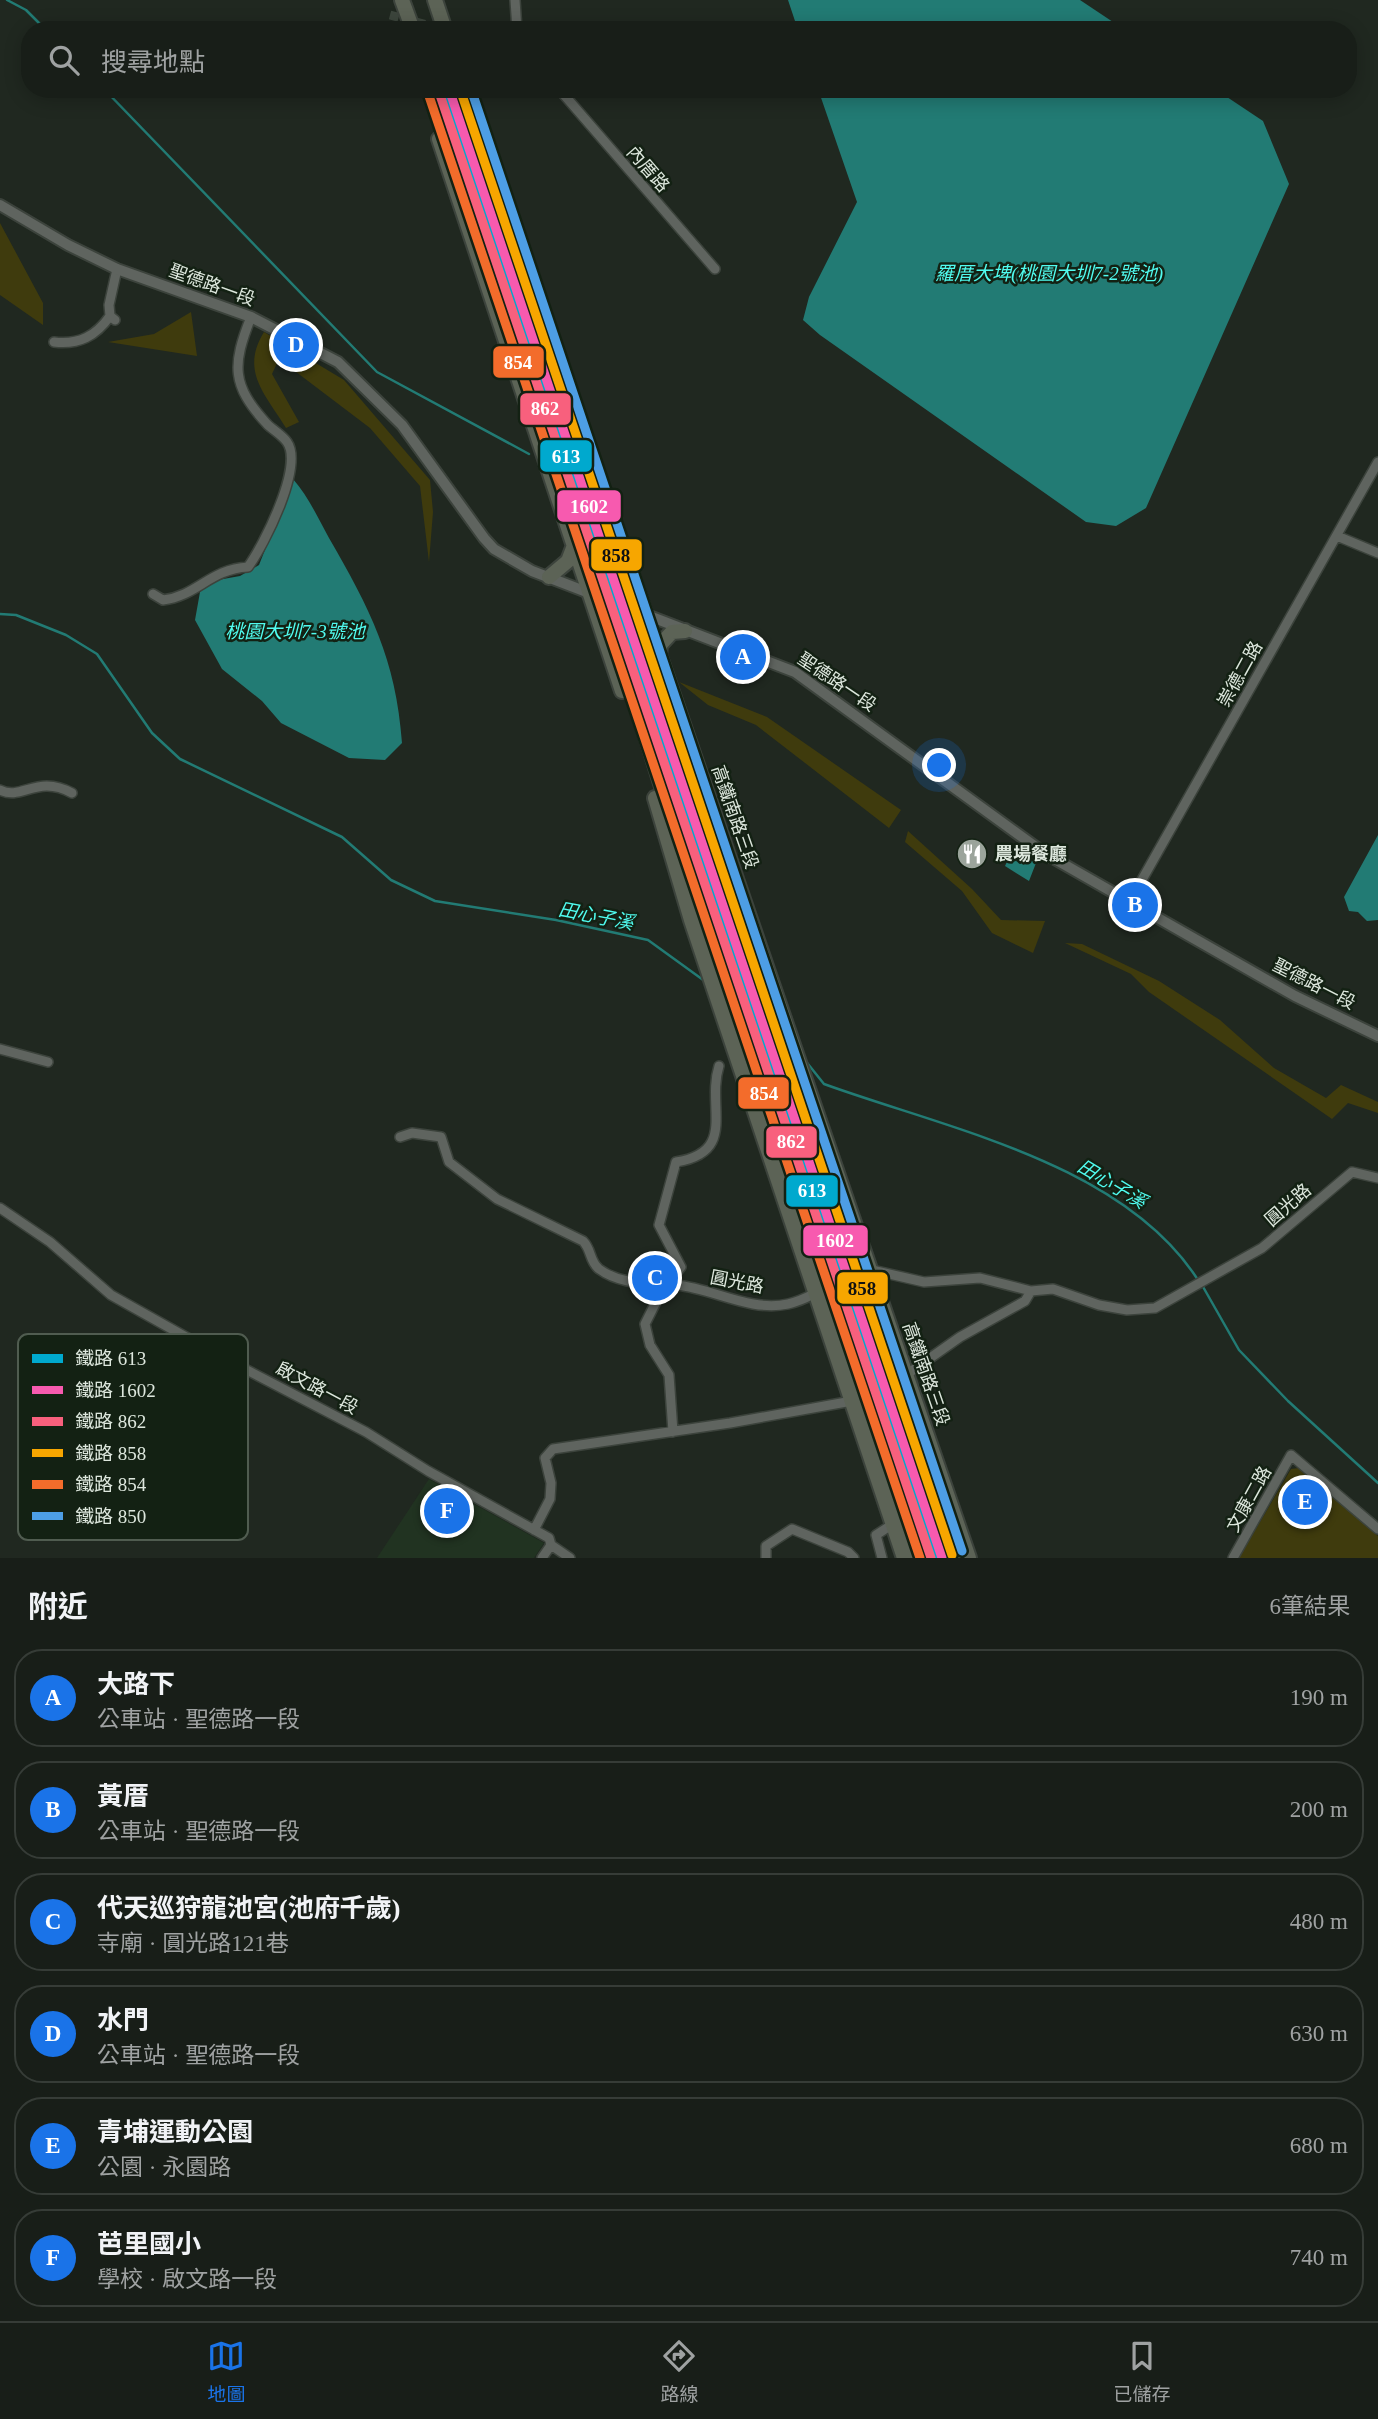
<!DOCTYPE html>
<html lang="zh-TW">
<meta charset="utf-8">
<style>
body{margin:0;font-family:"Times New Roman","Noto Sans TC",serif;background:#252b25;color:#f1f3f6}
.you{position:absolute;left:940px;top:766px;width:24px;height:24px;margin:-18px;border:5px solid #fff;border-radius:50%;background:#1a73e8;box-shadow:0 0 0 10px #1a73e833}
.badge{display:grid;place-items:center;width:46px;height:46px;border-radius:50%;background:#1a73e8;color:#fff;font-size:23px;font-weight:700}
.pin{position:absolute;translate:-50% -50%;border:4px solid #fff;box-shadow:0 2px 7px #0006}
.list{margin:0;padding:0;list-style:none}
h2{display:flex;justify-content:space-between;align-items:center;height:91px;margin:0;padding:0 28px;font-size:30px}
h2 small{font-size:23px;font-weight:400;color:#9fa2a2}
.list li{display:grid;grid-template-columns:46px 1fr auto;gap:21px;align-items:center;box-sizing:border-box;height:98px;margin:0 14px 14px;padding:0 14px;border:2px solid #363c37;border-radius:28px}
.list b{display:block;font-size:26px;white-space:nowrap}
.list p{margin:0;font-size:23px;white-space:nowrap;color:#9fa2a2}
.list em{font-size:23px;font-style:normal;color:#9fa2a2}
.icon{flex:none;width:38px;height:38px;fill:none;stroke:currentColor;stroke-width:2;stroke-linecap:round;stroke-linejoin:round}
.map{position:relative;flex:none;width:1378px;height:1558px;overflow:hidden}
.search{position:absolute;background:#181e18;box-shadow:0 4px 18px #0003;left:21px;right:21px;top:21px;height:77px;display:flex;align-items:center;gap:18px;box-sizing:border-box;padding:0 24px;border-radius:28px;color:#9fa2a2;font-size:26px}
.sheet{height:763px;background:#181e18}
nav{display:flex;justify-content:space-around;align-items:center;box-sizing:border-box;height:98px;border-top:2px solid #363c37;background:#181e18;font-size:19px;color:#9fa2a2}
nav a{display:grid;justify-items:center;gap:4px}
nav .on{color:#1a73e8}
.map>svg:first-child{display:block}
.built{fill:#213321}
.green{fill:#3f3b0d}
.water{fill:#227b74}
.lines{fill:none;stroke-linecap:round;stroke-linejoin:round}
.stream{stroke:#227b74;stroke-width:2.5}
.minor-tunnel{stroke:#3c453c;stroke-width:9;stroke-dasharray:9 4.5;stroke-linecap:butt}
.minor-casing{stroke:#3c433c;stroke-width:12}
.tertiary-casing{stroke:#3c433c;stroke-width:14}
.primary-casing{stroke:#3c433c;stroke-width:18}
.minor{stroke:#5f645f;stroke-width:9}
.tertiary{stroke:#5f645f;stroke-width:10}
.primary{stroke:#5c6356;stroke-width:14}
.rail-1-casing{stroke:#132113;stroke-width:14}
.rail-2-casing{stroke:#132113;stroke-width:14}
.rail-3-casing{stroke:#132113;stroke-width:14}
.rail-4-casing{stroke:#132113;stroke-width:14}
.rail-5-casing{stroke:#132113;stroke-width:14}
.rail-6-casing{stroke:#132113;stroke-width:14}
.rail-1{stroke:#00a9ce;stroke-width:9}
.rail-2{stroke:#f75aaf;stroke-width:9}
.rail-3{stroke:#f8607d;stroke-width:9}
.rail-4{stroke:#f7a600;stroke-width:9}
.rail-5{stroke:#f36c2b;stroke-width:9}
.rail-6{stroke:#4d9ee5;stroke-width:9}
.labels{text-anchor:middle;dominant-baseline:central;stroke-width:5;stroke-linejoin:round;paint-order:stroke}
.street-label{font-size:18px;fill:#dde7dd;stroke:#132113}
.poi-label{font-size:18px;font-weight:bold;fill:#dde7dd;stroke:#132113;text-anchor:start}
.water-label{font-size:19px;font-style:italic;fill:#50fbef;stroke:#132113}
.key{fill:#132113;stroke:#505c50;stroke-width:2}
.key-label{font-size:19px;fill:#dde7dd}
.line-badge{stroke:#132113;stroke-width:2.5}
.badge-label{font-size:19px;text-anchor:middle;font-weight:bold;fill:#fff}
.pale-badge-label{font-size:19px;text-anchor:middle;font-weight:bold;fill:#111}
</style>
<div class="map">
<svg width="1378" height="1558" viewBox="0 0 1378 1558">
<rect width="100%" height="100%" fill="#202820"/>
<path class="built" d="M 429,1479 L 544,1543 L 534,1558 L 377,1558 Z"/>
<path class="green" d="M 0,223 L 43,303 L 43,325 L 0,295 Z
M 191,312 L 197,356 L 108,342 L 154,334 Z
M 264,332 L 344,380 L 430,480 L 433,512 L 429,562 L 420,486 L 370,428 L 279,359 L 272,374 L 299,422 L 286,428 C 265,394 240,371 264,332 Z
M 679,682 L 767,717 L 901,810 L 889,828 L 756,725 L 708,705 Z
M 908,831 L 972,889 L 1001,920 L 1045,921 L 1033,953 L 992,933 L 962,891 L 905,842 Z
M 1065,943 L 1082,944 L 1159,981 L 1220,1020 L 1274,1068 L 1326,1098 L 1341,1085 L 1378,1102 L 1378,1113 L 1348,1103 L 1332,1119 L 1149,992 L 1131,974 Z
M 1299,1468 L 1378,1536 L 1378,1558 L 1239,1558 L 1291,1469 Z"/>
<path class="water" d="M 788,0 L 1080,0 L 1125,30 L 798,30 Z
M 818,89 L 1215,89 L 1263,121 L 1289,184 L 1146,508 L 1116,526 L 1086,522 L 820,335 L 803,320 L 809,297 L 857,202 Z
M 293,479 C 308,496 318,518 329,538 C 370,609 396,659 402,743 L 385,760 L 349,758 L 281,723 L 262,701 L 222,669 L 195,620 L 200,592 L 212,581 L 240,576 L 259,565 Z
M 1378,835 L 1378,920 L 1367,921 L 1358,912 L 1349,911 L 1344,897 Z
M 1013,849 L 1036,863 L 1029,881 L 1005,866 Z"/>
<g class="lines">
<path class="stream" d="M 7,0 L 26,10 L 46,30
M 104,89 L 377,372 L 529,454
M 0,614 L 16,615 L 66,635 L 97,654 L 152,733 L 180,759 L 342,837 L 391,880 L 435,901 L 556,920 L 648,940 L 706,982
M 738,1004 L 770,1025
M 804,1059 L 824,1084 C 948,1129 1123,1163 1198,1280
M 1202,1285 L 1239,1350 L 1288,1401 L 1378,1483"/>
<path class="minor-tunnel" d="M 390,15 L 446,30"/>
<g class="minor-casing">
<path id="minor" d="M 515,0 L 517,30
M 559,89 L 715,269
M 115,320 L 110,316 L 109,305 L 117,269
M 54,342 C 79,345 96,336 110,316
M 1337,536 L 1378,553
M 153,594 L 163,600 C 197,596 210,569 248,567 C 264,545 304,466 287,442 C 282,435 273,430 267,424 C 231,385 232,365 251,317
M 0,790 C 22,801 37,774 72,793
M 1130,901 L 1378,462
M 0,1049 L 48,1062
M 400,1137 L 412,1133 L 441,1137 L 449,1162 L 497,1199 L 583,1241 C 592,1250 589,1261 599,1269 C 622,1286 650,1282 677,1285 C 714,1289 750,1312 788,1304 C 814,1298 836,1279 859,1267 L 924,1282 L 980,1278 L 1031,1291 L 1053,1289 L 1099,1305 L 1127,1310 L 1155,1308 L 1262,1248 L 1352,1172 L 1378,1178
M 0,1208 L 50,1242 L 111,1295 L 218,1355 L 366,1432 L 428,1471 L 549,1538 L 551,1545 L 570,1558
M 906,1375 L 960,1337 L 1025,1301 L 1031,1291
M 673,1432 L 669,1375 L 650,1345 L 645,1324 L 661,1292 L 681,1267 L 659,1225 L 676,1162 C 738,1152 706,1107 719,1066
M 534,1530 L 550,1499 L 551,1483 L 545,1458 L 553,1449 L 730,1423 L 852,1401
M 542,1558 L 551,1545
M 766,1558 L 766,1546 L 792,1529 L 848,1552 L 854,1558
M 882,1558 L 876,1535 L 893,1524
M 1233,1558 L 1291,1455 L 1378,1529"/>
</g>
<g class="tertiary-casing">
<path id="tertiary" d="M 0,205 L 68,245 L 117,269 L 251,317 L 338,362 L 402,425 L 484,538 L 494,549 L 532,571 L 795,672 L 1044,853 L 1295,996 L 1378,1036"/>
</g>
<g class="primary-casing">
<path id="primary" d="M 402,0 L 413,30
M 435,0 L 445,30
M 433,89 L 604,599 L 701,913 L 915,1558
M 465,89 L 969,1558
M 439,139 L 622,691
M 473,144 L 660,691
M 549,577 L 568,561 L 573,548
M 659,657 L 660,645 L 672,632 L 685,631
M 655,798 L 691,920 L 904,1558
M 732,895 L 957,1558"/>
</g>
<use href="#minor" class="minor"/>
<use href="#tertiary" class="tertiary"/>
<use href="#primary" class="primary"/>
<g class="rail-1-casing">
<path id="rail-1" d="M 443,89 L 935,1558"/>
</g>
<g class="rail-2-casing">
<path id="rail-2" d="M 449,89 L 942,1558"/>
</g>
<g class="rail-3-casing">
<path id="rail-3" d="M 439,92 L 931,1558"/>
</g>
<g class="rail-4-casing">
<path id="rail-4" d="M 460,89 L 952,1555"/>
</g>
<g class="rail-5-casing">
<path id="rail-5" d="M 429,96 L 920,1558"/>
</g>
<g class="rail-6-casing">
<path id="rail-6" d="M 471,89 L 962,1551"/>
</g>
<use href="#rail-1" class="rail-1"/>
<use href="#rail-2" class="rail-2"/>
<use href="#rail-3" class="rail-3"/>
<use href="#rail-4" class="rail-4"/>
<use href="#rail-5" class="rail-5"/>
<use href="#rail-6" class="rail-6"/>
</g>
<defs>
<g id="restaurant-disc" transform="scale(1.575)"><circle r="9.5" fill="#9ba49b" stroke="#132113"/><path d="M-5-6h1v4h1v-4h1v4h1v-4h1v5L-1.5 .5V6h-2V.5L-5-1ZM5-6V6H3V1.5H1.5Q1.5-4 5-6Z" fill="#fff"/></g>
</defs>
<g fill-rule="evenodd">
<use href="#restaurant-disc" x="972" y="854"/>
</g>
<g class="labels">
<g class="street-label">
<text transform="translate(648 169) rotate(49)">內厝路</text>
<text transform="translate(212 285) rotate(20)">聖德路一段</text>
<text transform="translate(1240 674) rotate(-61)">崇德二路</text>
<text transform="translate(837 682) rotate(34)">聖德路一段</text>
<text transform="translate(735 817) rotate(71)">高鐵南路三段</text>
<text transform="translate(1314 984) rotate(27)">聖德路一段</text>
<text transform="translate(1288 1205) rotate(-41)">圓光路</text>
<text transform="translate(737 1282) rotate(11)">圓光路</text>
<text transform="translate(926 1374) rotate(71)">高鐵南路三段</text>
<text transform="translate(317 1388) rotate(28)">啟文路一段</text>
<text transform="translate(1249 1499) rotate(-61)">文康二路</text>
</g>
<g class="poi-label">
<text x="995" y="854">農場餐廳</text>
</g>
<g class="water-label">
<text x="1049" y="273">羅厝大埤(桃園大圳7-2號池)</text>
<text x="295" y="631">桃園大圳7-3號池</text>
<text transform="translate(596 916) rotate(11)">田心子溪</text>
<text transform="translate(1112 1184) rotate(31)">田心子溪</text>
</g>
</g>
<rect x="18" y="1334" width="230" height="206" rx="10" class="key"/>
<rect x="32" y="1354" width="31" height="9" fill="#00a9ce"/>
<rect x="32" y="1386" width="31" height="8" fill="#f75aaf"/>
<rect x="32" y="1417" width="31" height="9" fill="#f8607d"/>
<rect x="32" y="1449" width="31" height="8" fill="#f7a600"/>
<rect x="32" y="1480" width="31" height="9" fill="#f36c2b"/>
<rect x="32" y="1512" width="31" height="8" fill="#4d9ee5"/>
<g class="key-label">
<text x="75" y="1365">鐵路 613</text>
<text x="75" y="1397">鐵路 1602</text>
<text x="75" y="1428">鐵路 862</text>
<text x="75" y="1460">鐵路 858</text>
<text x="75" y="1491">鐵路 854</text>
<text x="75" y="1523">鐵路 850</text>
</g>
<g class="line-badge">
<rect x="492" y="345" width="53" height="34" rx="7" fill="#f36c2b"/>
<rect x="519" y="392" width="53" height="34" rx="7" fill="#f8607d"/>
<rect x="539" y="439" width="54" height="34" rx="7" fill="#00a9ce"/>
<rect x="556" y="489" width="66" height="34" rx="7" fill="#f75aaf"/>
<rect x="590" y="538" width="53" height="34" rx="7" fill="#f7a600"/>
<rect x="737" y="1076" width="53" height="34" rx="7" fill="#f36c2b"/>
<rect x="765" y="1125" width="53" height="34" rx="7" fill="#f8607d"/>
<rect x="785" y="1174" width="54" height="34" rx="7" fill="#00a9ce"/>
<rect x="802" y="1224" width="67" height="33" rx="7" fill="#f75aaf"/>
<rect x="836" y="1271" width="53" height="34" rx="7" fill="#f7a600"/>
</g>
<g class="badge-label">
<text x="518" y="369">854</text>
<text x="545" y="415">862</text>
<text x="566" y="463">613</text>
<text x="589" y="513">1602</text>
<text x="764" y="1100">854</text>
<text x="791" y="1148">862</text>
<text x="812" y="1197">613</text>
<text x="835" y="1247">1602</text>
</g>
<g class="pale-badge-label">
<text x="616" y="562">858</text>
<text x="862" y="1295">858</text>
</g>
</svg>
<div class="you"></div>
<div class="pin badge" style="left:743px;top:657px">A</div>
<div class="pin badge" style="left:1135px;top:905px">B</div>
<div class="pin badge" style="left:655px;top:1278px">C</div>
<div class="pin badge" style="left:296px;top:345px">D</div>
<div class="pin badge" style="left:1305px;top:1502px">E</div>
<div class="pin badge" style="left:447px;top:1511px">F</div>
<div class="search"><svg class="icon" aria-label="search" viewBox="0 0 24 24"><circle cx="10" cy="10" r="6"/><path d="M15 15l6 6"/></svg>搜尋地點</div>
</div>
<section class="sheet">
<h2>附近<small>6筆結果</small></h2>
<ul class="list">
<li><span class="badge">A</span><div><b>大路下</b><p>公車站 · 聖德路一段</p></div><em>190 m</em></li>
<li><span class="badge">B</span><div><b>黃厝</b><p>公車站 · 聖德路一段</p></div><em>200 m</em></li>
<li><span class="badge">C</span><div><b>代天巡狩龍池宮(池府千歲)</b><p>寺廟 · 圓光路121巷</p></div><em>480 m</em></li>
<li><span class="badge">D</span><div><b>水門</b><p>公車站 · 聖德路一段</p></div><em>630 m</em></li>
<li><span class="badge">E</span><div><b>青埔運動公園</b><p>公園 · 永園路</p></div><em>680 m</em></li>
<li><span class="badge">F</span><div><b>芭里國小</b><p>學校 · 啟文路一段</p></div><em>740 m</em></li>
</ul>
</section>
<nav>
<a class="on"><svg class="icon" aria-label="map" viewBox="0 0 24 24"><path d="M3 6l6-2 6 2 6-2v14l-6 2-6-2-6 2zM9 4v14M15 6v14"/></svg>地圖</a>
<a><svg class="icon" aria-label="directions" viewBox="0 0 24 24"><path d="M12 3l9 9-9 9-9-9zM9 14v-3h6M13 9l2 2-2 2"/></svg>路線</a>
<a><svg class="icon" aria-label="saved" viewBox="0 0 24 24"><path d="M7 4h10v16l-5-4-5 4z"/></svg>已儲存</a>
</nav>
